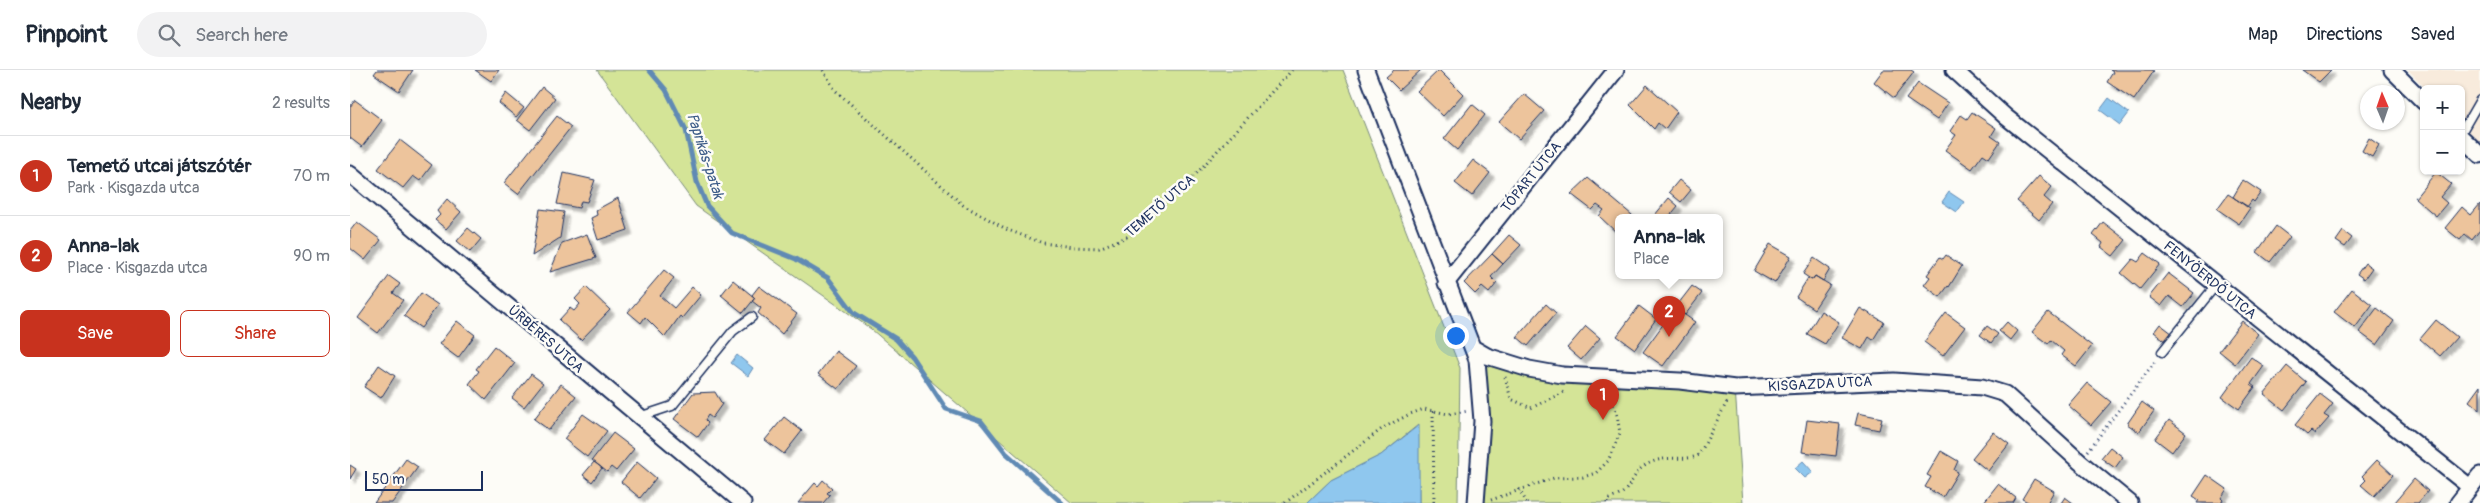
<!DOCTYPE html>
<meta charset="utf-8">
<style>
body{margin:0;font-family:Pangolin,sans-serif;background:#f2f2f3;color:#1f2937}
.controls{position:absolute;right:15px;top:15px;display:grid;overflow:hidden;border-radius:8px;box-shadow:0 1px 4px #0004}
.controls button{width:45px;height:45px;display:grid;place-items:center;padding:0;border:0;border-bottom:1px solid #e0e1e3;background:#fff;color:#1f2937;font:25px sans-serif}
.compass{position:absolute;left:2010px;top:15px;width:45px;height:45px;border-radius:50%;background:#fff;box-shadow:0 1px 4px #0004;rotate:358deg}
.scale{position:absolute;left:15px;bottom:12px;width:118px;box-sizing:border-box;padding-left:5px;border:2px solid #1b2f5e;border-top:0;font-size:14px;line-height:18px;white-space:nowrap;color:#1b2f5e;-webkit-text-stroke:4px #fdfcf7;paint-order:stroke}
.you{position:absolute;left:1105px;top:265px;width:18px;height:18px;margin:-12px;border:4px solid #fff;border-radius:50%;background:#1a73e8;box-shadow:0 0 0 8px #1a73e833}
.badge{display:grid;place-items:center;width:32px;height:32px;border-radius:50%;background:#c8321e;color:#fff;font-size:16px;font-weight:700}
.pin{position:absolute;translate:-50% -41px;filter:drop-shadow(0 1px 2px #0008)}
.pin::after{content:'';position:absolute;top:26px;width:18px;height:15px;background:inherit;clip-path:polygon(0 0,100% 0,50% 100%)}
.popup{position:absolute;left:1265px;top:144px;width:108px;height:65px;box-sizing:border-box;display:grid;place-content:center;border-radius:8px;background:#fff;filter:drop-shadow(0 1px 4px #0005);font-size:16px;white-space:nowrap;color:#747a83}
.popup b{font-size:19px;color:#1f2937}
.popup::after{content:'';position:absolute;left:50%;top:100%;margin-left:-10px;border:10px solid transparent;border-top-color:#fff}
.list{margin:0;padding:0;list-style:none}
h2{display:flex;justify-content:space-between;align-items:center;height:65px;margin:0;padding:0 20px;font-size:21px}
h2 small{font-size:16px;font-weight:400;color:#747a83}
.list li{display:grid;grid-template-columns:32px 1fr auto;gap:15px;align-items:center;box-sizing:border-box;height:80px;padding:0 20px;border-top:1px solid #e0e1e3}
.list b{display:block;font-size:19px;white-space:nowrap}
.list p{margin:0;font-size:16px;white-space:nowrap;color:#747a83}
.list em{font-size:16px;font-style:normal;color:#747a83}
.actions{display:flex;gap:10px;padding:15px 20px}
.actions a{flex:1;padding:11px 0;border:1px solid #c8321e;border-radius:8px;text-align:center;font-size:18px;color:#c8321e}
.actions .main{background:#c8321e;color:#fff}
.icon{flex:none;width:28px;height:28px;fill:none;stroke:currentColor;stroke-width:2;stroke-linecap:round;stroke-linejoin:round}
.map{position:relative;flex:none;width:2130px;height:433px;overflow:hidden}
header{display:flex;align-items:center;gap:30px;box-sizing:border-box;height:70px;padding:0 25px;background:#fff;border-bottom:1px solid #e0e1e3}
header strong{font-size:24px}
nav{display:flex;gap:28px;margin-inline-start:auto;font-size:18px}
.search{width:350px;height:45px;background:#f2f2f3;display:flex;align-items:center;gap:12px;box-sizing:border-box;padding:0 18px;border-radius:28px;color:#747a83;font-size:19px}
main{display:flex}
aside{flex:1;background:#fff}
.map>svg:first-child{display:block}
.built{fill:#f8ebdc}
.green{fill:#d4e497;stroke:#788a7a}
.water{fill:#8fc7ee;stroke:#618ab4}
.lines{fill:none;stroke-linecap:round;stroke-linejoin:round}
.stream{stroke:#618ab4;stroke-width:5}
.building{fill:#edc49c;stroke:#1b2f5e;filter:url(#shadow)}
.lane-casing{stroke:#1b2f5e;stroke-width:11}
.street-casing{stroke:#1b2f5e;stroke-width:19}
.path{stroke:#1b2f5e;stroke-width:3;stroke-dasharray:1 4;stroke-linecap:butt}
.lane{stroke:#fdfcf7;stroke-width:8}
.street{stroke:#fdfcf7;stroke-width:15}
.labels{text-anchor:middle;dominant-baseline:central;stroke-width:5;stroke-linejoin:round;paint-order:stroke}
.street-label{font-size:14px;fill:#1b2f5e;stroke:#fdfcf7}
.water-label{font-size:15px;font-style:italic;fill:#3e5d89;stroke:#fdfcf7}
</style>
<header>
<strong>Pinpoint</strong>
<div class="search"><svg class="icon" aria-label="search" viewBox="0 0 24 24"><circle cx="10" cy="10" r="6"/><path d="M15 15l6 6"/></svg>Search here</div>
<nav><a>Map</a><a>Directions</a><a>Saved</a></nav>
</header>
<main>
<aside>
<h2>Nearby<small>2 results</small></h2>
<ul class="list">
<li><span class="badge">1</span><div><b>Temető utcai játszótér</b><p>Park · Kisgazda utca</p></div><em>70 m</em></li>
<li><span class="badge">2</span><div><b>Anna-lak</b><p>Place · Kisgazda utca</p></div><em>90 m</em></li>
</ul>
<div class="actions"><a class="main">Save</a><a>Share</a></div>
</aside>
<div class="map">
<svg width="2130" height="433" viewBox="0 0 2130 433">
<defs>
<filter id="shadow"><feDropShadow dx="4.5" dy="4.5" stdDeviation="1" flood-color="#0004"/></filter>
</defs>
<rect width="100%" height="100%" fill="#fdfcf7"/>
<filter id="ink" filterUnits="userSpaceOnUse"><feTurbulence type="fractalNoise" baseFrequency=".02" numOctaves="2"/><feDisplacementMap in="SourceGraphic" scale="10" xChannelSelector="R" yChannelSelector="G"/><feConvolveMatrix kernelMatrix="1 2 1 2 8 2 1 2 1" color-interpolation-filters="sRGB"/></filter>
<g filter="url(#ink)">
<path class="built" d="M 2058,0 L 2130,0 L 2130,74 L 2111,55 L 2111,19 L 2076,19 Z"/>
<path class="green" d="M 247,0 L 993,0 L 1110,298 L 1108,433 L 1069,433 L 1068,355 L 1031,385 L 981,410 L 957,433 L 722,433 L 521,259 L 346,136 Z
M 1127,290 L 1179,299 L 1385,318 L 1393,433 L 1126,433 Z"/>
<path class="water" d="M 1759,28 L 1779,43 L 1770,55 L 1750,40 Z
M 1599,122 L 1614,132 L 1607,142 L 1592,132 Z
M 387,285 L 403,298 L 398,306 L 381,293 Z
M 1069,355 L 1069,433 L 957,433 L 981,410 L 1031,385 Z
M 1453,391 L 1463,402 L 1455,408 L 1445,398 Z"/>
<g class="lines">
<path class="stream" d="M 299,0 L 316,20 L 336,60 L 347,112 L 357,136 L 382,163 L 446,189 L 478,208 L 504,243 L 546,269 L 562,287 L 596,339 L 631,351 L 656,383 L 712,433"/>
</g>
<path class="building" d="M 27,0 L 63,0 L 49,21 L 24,4 Z
M 125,0 L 149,0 L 141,11 Z
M 1044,0 L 1071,0 L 1049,20 L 1036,7 Z
M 1089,0 L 1113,24 L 1093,46 L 1067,21 Z
M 1533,0 L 1561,0 L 1564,2 L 1544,28 L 1524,12 Z
M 1760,0 L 1802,0 L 1804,1 L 1784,30 L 1757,12 L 1763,2 Z
M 1952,0 L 1981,0 L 1969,12 Z
M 1568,13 L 1598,33 L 1587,50 L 1556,29 Z
M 1297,15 L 1327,42 L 1315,59 L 1308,53 L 1304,59 L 1280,35 Z
M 192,17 L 205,28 L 180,60 L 167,50 Z
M 156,23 L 174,38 L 166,47 L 149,33 Z
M 1174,24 L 1194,41 L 1169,69 L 1149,52 Z
M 5,30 L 32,50 L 12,77 L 0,68 L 0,37 Z
M 1122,34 L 1135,45 L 1107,80 L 1094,69 Z
M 1622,42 L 1646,58 L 1641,66 L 1650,72 L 1639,88 L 1633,84 L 1622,99 L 1595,80 L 1606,65 L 1600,61 L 1611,45 L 1617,49 Z
M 207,46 L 221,57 L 168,124 L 154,113 Z
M 2019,68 L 2029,75 L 2022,87 L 2012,81 Z
M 50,70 L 82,95 L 70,111 L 63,106 L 53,118 L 28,99 Z
M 1123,90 L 1140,103 L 1122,126 L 1105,113 Z
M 2086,102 L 2101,114 L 2090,127 L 2097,133 L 2086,146 L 2065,128 Z
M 214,103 L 245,110 L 237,132 L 231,131 L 229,138 L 207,134 Z
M 1689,106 L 1702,117 L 1694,127 L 1702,134 L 1689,150 L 1667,131 Z
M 1238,108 L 1282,145 L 1280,148 L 1269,148 L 1268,164 L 1249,146 L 1254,140 L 1247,135 L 1242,140 L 1221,124 Z
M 1329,110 L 1341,120 L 1331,132 L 1319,122 Z
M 1893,110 L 1911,122 L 1904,132 L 1902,130 L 1897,137 L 1883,127 Z
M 1878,124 L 1900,138 L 1889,154 L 1867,139 Z
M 268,128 L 278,160 L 248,170 L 241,148 L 247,145 L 246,140 Z
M 1319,128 L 1328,136 L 1318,148 L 1306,148 L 1304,146 Z
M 97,129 L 111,142 L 96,159 L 85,150 L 90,145 L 87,141 Z
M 2130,134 L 2130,160 L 2122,170 L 2115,164 L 2110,170 L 2095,158 L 2112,137 L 2121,145 Z
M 190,139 L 214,142 L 210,168 L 182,186 Z
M 7,152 L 31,170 L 15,190 L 0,178 L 0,161 Z
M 1753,152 L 1776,170 L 1763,186 L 1751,177 L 1753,173 L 1743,165 Z
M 1926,156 L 1940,167 L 1920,192 L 1907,182 Z
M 118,158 L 131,169 L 120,182 L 107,171 Z
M 1993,161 L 2002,168 L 1995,177 L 1986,171 Z
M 237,164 L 246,188 L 200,202 L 212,173 Z
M 1159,165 L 1171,175 L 1153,194 L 1142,184 Z
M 1420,174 L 1441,186 L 1425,213 L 1404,201 Z
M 1795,183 L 1810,194 L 1790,219 L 1771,203 L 1783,189 L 1788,192 Z
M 1142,184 L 1153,194 L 1141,207 L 1147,213 L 1139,223 L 1132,217 L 1125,224 L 1114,213 Z
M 1596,185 L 1612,196 L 1599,217 L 1598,216 L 1590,227 L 1574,215 L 1580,207 L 1577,205 L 1590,187 L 1593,189 Z
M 1464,188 L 1480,199 L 1473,211 L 1465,206 L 1462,210 L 1453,204 Z
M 2015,193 L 2022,198 L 2014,209 L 2007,204 Z
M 314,200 L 324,208 L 310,226 L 324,238 L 342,217 L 351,225 L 332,248 L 330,246 L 315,267 L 295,247 L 291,253 L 278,242 Z
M 1818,203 L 1844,223 L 1833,237 L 1819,226 L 1811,236 L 1799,227 Z
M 39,206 L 50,214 L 43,223 L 53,230 L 28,263 L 8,248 Z
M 1465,206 L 1480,215 L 1464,239 L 1446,227 L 1458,208 L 1462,210 Z
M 383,210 L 405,228 L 393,243 L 371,225 Z
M 409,216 L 447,244 L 432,264 L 408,243 L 411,238 L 402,231 L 405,228 L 402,225 Z
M 1342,216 L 1352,223 L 1335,245 L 1325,238 Z
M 236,217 L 260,240 L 231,270 L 209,250 L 220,238 L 224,241 L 230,234 L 225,229 Z
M 2002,219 L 2022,235 L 2005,258 L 1984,242 Z
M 71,223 L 88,235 L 71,258 L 54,246 Z
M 1196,234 L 1206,243 L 1178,276 L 1167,267 Z
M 1289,236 L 1306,249 L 1285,279 L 1267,266 Z
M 1325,238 L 1345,252 L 1313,296 L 1293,282 Z
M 1510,238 L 1534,252 L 1523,270 L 1519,267 L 1512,279 L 1492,268 Z
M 2027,238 L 2044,251 L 2027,275 L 2009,262 Z
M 1471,241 L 1489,252 L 1475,274 L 1457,264 Z
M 1698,242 L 1742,276 L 1726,296 L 1711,285 L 1714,281 L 1701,270 L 1698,274 L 1682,262 Z
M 1596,243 L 1615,257 L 1593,286 L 1574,272 Z
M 2086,250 L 2107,267 L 2090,286 L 2070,269 Z
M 107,251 L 125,265 L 108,288 L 89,274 Z
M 1892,251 L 1908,264 L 1885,294 L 1869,281 Z
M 1657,252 L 1667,261 L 1660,270 L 1649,261 Z
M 1810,254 L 1823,264 L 1817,272 L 1804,262 Z
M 1236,256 L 1250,268 L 1231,290 L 1217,278 Z
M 1637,256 L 1648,264 L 1641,273 L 1630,265 Z
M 144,276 L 165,293 L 136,330 L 119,314 L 129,301 L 126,299 Z
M 486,281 L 506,296 L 488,319 L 468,304 Z
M 1901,287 L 1914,296 L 1901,314 L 1905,317 L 1889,339 L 1872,327 Z
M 29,295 L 45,306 L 31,328 L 14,317 Z
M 1937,296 L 1956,312 L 1934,340 L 1914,324 Z
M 181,304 L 193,313 L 174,337 L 162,328 Z
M 1737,313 L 1761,332 L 1741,355 L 1718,335 Z
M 211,314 L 226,326 L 199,360 L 184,349 Z
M 2130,316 L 2130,340 L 2119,331 Z
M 365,322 L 372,334 L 362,348 L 358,345 L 355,350 L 358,353 L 348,367 L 324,349 L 343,323 Z
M 1970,324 L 1983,334 L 1974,345 L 1979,348 L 1965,364 L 1961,361 L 1957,365 L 1945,355 Z
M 1792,332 L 1804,341 L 1789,362 L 1777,354 Z
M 1508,343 L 1532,348 L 1529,360 L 1505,355 Z
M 233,344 L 257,361 L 237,387 L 214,369 Z
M 434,347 L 452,361 L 434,384 L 415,370 Z
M 1457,350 L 1490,354 L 1486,386 L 1452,382 Z
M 1819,350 L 1836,363 L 1822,382 L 1805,369 Z
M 1643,362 L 1659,374 L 1638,401 L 1622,388 Z
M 263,363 L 284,379 L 266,401 L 261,397 L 257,402 L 242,390 Z
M 1760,377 L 1773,387 L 1765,398 L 1751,388 Z
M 1591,381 L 1608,391 L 1604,400 L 1608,402 L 1593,427 L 1575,417 L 1581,407 L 1577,405 Z
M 56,389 L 68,397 L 42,433 L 24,433 Z
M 2027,390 L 2043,405 L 2024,426 L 2011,415 L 2016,410 L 2012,406 Z
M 244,392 L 252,398 L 242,412 L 233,405 Z
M 287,392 L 306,408 L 290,428 L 271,412 Z
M 0,395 L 6,399 L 0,409 Z
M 1857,405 L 1877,419 L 1871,428 L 1873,430 L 1871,433 L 1847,433 L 1849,430 L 1843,426 Z
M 1684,409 L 1704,421 L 1697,433 L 1680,433 L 1672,429 Z
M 2064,409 L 2078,421 L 2068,433 L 2046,433 L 2045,432 Z
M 473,410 L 482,418 L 477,423 L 480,425 L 473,433 L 448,433 L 465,413 L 468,416 Z
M 1648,414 L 1666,428 L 1663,433 L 1633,433 Z
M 1715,427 L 1723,433 L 1711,433 Z"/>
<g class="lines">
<g class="lane-casing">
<path id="lane" d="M 2111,63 L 2130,30
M 1812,282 L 1866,215
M 289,347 L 322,336 L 383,261 L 402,247"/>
</g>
<g class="street-casing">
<path id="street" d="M 1016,0 L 1127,290 L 1132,351 L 1126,433
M 1604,0 L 1656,47 L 2120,417
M 2042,0 L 2074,32
M 2111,67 L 2130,85
M 0,104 L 393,433
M 1096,213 L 1266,0
M 1123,278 L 1137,286 L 1179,299 L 1212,305 L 1330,311 L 1385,318 L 1544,311 L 1632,317 L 1655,324 L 1730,392 L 1780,433
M 2108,433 L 2130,405"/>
</g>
<path class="path" d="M 473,0 L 485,20 L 613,135 L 658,160 L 693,173 L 723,177 L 749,178 L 779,166 L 834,117 L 942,0
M 1155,307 L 1161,329 L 1181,338 L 1216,321
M 1083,341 L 1084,433
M 1738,381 L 1806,290
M 1169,419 L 1177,433
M 1141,430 L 1204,408 L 1233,407 L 1246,403 L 1258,391 L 1270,363 L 1267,345 L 1259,322
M 935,433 L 1033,358 L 1060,344 L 1074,339 L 1098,344 L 1119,341
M 1257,433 L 1257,430 C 1261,428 1268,426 1271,424 C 1281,417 1284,403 1293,397 C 1314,382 1332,393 1349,385 L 1377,332"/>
<use href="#lane" class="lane"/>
<use href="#street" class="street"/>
</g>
</g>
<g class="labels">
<g class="street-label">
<text transform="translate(1181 107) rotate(-51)">TÓPART UTCA</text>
<text transform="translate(810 136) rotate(-41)">TEMETŐ UTCA</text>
<text transform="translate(1860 210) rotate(39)">FENYŐERDŐ UTCA</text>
<text transform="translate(196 269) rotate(41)">ÚRBÉRES UTCA</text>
<text transform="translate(1470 314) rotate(-3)">KISGAZDA UTCA</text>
</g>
<g class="water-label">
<text transform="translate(355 86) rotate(72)">Paprikás-patak</text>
</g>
</g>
</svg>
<div class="controls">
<button>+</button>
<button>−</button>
</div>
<svg class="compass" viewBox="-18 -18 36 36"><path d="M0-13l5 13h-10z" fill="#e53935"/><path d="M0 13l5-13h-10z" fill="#747a83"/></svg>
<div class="scale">50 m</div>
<div class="you"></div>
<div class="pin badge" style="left:1253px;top:350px">1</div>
<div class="pin badge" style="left:1319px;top:267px">2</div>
<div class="popup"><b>Anna-lak</b>Place</div>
</div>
</main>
